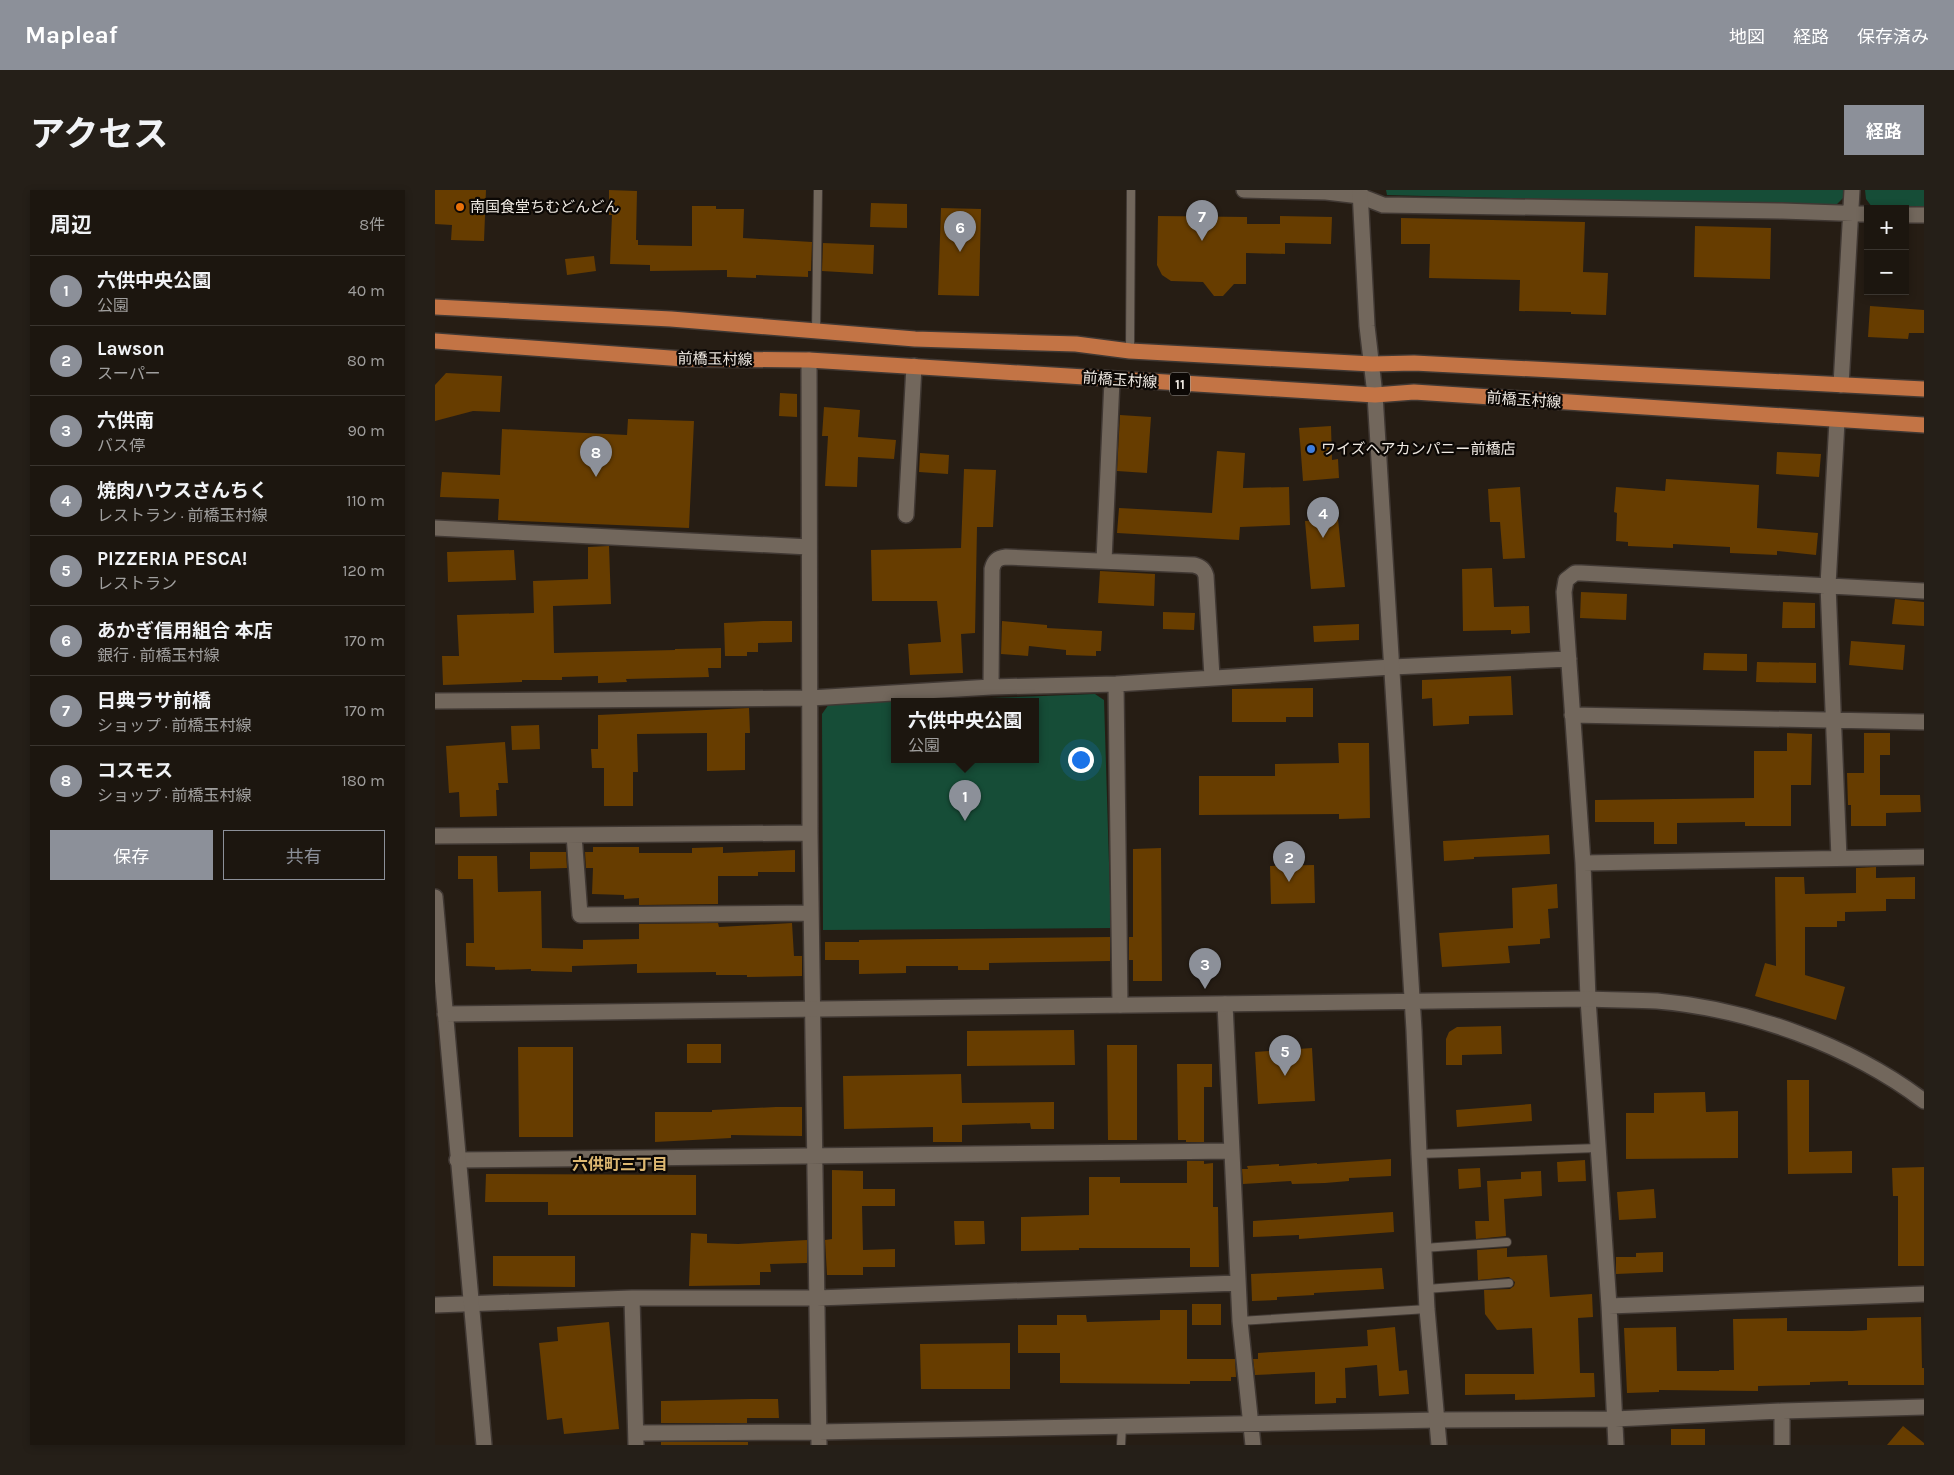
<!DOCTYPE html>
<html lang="ja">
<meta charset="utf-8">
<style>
body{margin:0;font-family:Karla,"Noto Sans JP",sans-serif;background:#251f18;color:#f1f3f6}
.controls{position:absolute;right:15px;top:15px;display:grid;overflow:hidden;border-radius:0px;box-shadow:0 2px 8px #0003}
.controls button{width:45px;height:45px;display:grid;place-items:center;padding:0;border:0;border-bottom:1px solid #3a352f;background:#1c160f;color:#f1f3f6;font:25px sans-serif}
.you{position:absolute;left:645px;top:569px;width:18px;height:18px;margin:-12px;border:4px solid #fff;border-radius:50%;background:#1a73e8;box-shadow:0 0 0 8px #1a73e833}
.badge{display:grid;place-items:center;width:32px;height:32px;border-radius:50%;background:#8c9099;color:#fff;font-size:16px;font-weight:700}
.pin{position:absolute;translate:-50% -41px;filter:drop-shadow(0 1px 2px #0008)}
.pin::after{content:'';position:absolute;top:26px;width:18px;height:15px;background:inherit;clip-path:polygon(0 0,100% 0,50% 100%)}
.popup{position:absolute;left:456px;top:508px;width:148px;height:65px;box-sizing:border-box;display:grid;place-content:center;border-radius:0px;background:#1c160f;filter:drop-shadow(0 1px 4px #0005);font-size:16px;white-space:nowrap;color:#a09f9e}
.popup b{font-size:19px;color:#f1f3f6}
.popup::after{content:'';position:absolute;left:50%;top:100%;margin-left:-10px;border:10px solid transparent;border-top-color:#1c160f}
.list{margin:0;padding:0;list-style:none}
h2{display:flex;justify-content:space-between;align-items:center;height:65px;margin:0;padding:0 20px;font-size:21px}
h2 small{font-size:16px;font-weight:400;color:#a09f9e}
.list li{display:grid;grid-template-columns:32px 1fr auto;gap:15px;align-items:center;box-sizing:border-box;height:70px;padding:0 20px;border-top:1px solid #3a352f}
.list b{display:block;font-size:19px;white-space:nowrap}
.list p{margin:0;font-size:16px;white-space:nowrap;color:#a09f9e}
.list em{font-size:16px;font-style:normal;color:#a09f9e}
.actions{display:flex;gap:10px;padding:15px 20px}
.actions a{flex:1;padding:11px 0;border:1px solid #8c9099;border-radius:0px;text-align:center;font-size:18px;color:#8c9099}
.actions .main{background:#8c9099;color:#fff}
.map{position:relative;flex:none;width:1489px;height:1255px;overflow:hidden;border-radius:0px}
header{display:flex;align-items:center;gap:30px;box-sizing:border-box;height:70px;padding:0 25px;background:#8c9099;color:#fff}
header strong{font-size:24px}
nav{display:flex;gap:28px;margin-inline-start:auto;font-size:18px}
.intro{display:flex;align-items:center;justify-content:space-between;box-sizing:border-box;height:120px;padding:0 30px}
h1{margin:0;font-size:35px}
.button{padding:12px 22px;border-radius:0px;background:#8c9099;color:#fff;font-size:18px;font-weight:700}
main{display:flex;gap:30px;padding:0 30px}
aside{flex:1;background:#1c160f;border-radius:0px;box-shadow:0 2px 8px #0003}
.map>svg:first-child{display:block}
.green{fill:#164d37;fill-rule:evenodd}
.building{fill:#673d00}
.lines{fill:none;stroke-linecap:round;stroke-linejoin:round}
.service-casing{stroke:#403833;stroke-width:10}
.minor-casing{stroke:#403833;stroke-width:18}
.tertiary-casing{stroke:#403833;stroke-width:18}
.primary-casing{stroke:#403833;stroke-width:18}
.service{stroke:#72675c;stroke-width:8}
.minor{stroke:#72675c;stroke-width:15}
.tertiary{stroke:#72675c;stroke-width:15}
.primary{stroke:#c37445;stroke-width:15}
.food-dot{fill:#e8710a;stroke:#0c0805;stroke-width:2}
.shop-dot{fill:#3f7fe0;stroke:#0c0805;stroke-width:2}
.labels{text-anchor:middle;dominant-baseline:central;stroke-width:4.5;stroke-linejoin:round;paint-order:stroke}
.shield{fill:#0c0805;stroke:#aaa59f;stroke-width:1}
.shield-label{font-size:14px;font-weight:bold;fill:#eee8e1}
.poi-label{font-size:15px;fill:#eee8e1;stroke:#0c0805;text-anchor:start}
.street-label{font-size:15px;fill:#eee8e1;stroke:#0c0805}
.neighbourhood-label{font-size:16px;font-weight:bold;fill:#deb871;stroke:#0c0805}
</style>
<header>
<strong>Mapleaf</strong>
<nav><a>地図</a><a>経路</a><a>保存済み</a></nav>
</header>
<div class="intro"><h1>アクセス</h1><a class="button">経路</a></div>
<main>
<aside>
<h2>周辺<small>8件</small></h2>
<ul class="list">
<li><span class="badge">1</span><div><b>六供中央公園</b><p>公園</p></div><em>40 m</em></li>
<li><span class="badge">2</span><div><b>Lawson</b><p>スーパー</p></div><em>80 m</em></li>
<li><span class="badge">3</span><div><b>六供南</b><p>バス停</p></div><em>90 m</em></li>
<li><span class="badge">4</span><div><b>焼肉ハウスさんちく</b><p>レストラン · 前橋玉村線</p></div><em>110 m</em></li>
<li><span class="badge">5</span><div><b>PIZZERIA PESCA!</b><p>レストラン</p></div><em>120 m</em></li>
<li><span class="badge">6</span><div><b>あかぎ信用組合 本店</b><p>銀行 · 前橋玉村線</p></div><em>170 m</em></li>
<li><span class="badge">7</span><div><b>日典ラサ前橋</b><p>ショップ · 前橋玉村線</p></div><em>170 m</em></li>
<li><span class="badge">8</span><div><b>コスモス</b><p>ショップ · 前橋玉村線</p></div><em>180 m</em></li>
</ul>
<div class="actions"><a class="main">保存</a><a>共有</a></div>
</aside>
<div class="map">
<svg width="1489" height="1255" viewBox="0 0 1489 1255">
<rect width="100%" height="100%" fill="#261d14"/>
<path class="green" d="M 951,0 L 1408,0 L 1408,8 L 1401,15 L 1378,16 L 952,5 Z
M 1430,0 L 1489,0 L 1489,18 L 1437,17 L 1431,9 Z
M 660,504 L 669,510 L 676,738 L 388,740 L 387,524 L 394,514 ZM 600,512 L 600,570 L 460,570 L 460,512 Z"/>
<path class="building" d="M 0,0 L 51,0 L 49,51 L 16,50 L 17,35 L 0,34 Z
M 174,0 L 202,1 L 201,50 L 203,50 L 203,55 L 257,56 L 257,16 L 281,16 L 281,19 L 309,19 L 308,48 L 377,52 L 376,81 L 373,81 L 373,87 L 321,85 L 321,88 L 292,87 L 292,80 L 215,81 L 215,75 L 175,74 L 177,25 L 174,25 Z
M 436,13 L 472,14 L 472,38 L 435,37 Z
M 506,18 L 546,19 L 544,106 L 503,105 Z
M 723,26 L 812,27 L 812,34 L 845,34 L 845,26 L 897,27 L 896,54 L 850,53 L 850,64 L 811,63 L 811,94 L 799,94 L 788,106 L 779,106 L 768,92 L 736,91 L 727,85 L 722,75 Z
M 966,28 L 1150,32 L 1148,82 L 1173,83 L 1171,125 L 1136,124 L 1136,122 L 1084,121 L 1085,90 L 994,88 L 995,54 L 966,54 Z
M 1260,36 L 1336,38 L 1335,89 L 1259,87 Z
M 388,53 L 439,55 L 438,84 L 387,81 Z
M 159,66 L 161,81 L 132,85 L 130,69 Z
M 1435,116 L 1489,120 L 1489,143 L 1474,143 L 1473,149 L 1433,147 Z
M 11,183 L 67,186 L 65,222 L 38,221 L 0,231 L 0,195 Z
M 345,203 L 362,204 L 362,227 L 344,226 Z
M 389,217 L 425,220 L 423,247 L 461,250 L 459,269 L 423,267 L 422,297 L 390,296 L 393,246 L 387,246 Z
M 685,225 L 716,227 L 712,283 L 682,281 Z
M 193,229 L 259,231 L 254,338 L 63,330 L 64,309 L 5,307 L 7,282 L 65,285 L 67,239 L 192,245 Z
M 896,236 L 897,270 L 903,269 L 904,288 L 868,291 L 864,238 Z
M 782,261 L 810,263 L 808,298 L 854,297 L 855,335 L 805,337 L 804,350 L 682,343 L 684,318 L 777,323 Z
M 1342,262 L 1386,264 L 1384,287 L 1341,284 Z
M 485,263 L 514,265 L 513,284 L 484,282 Z
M 529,279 L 561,280 L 558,337 L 542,337 L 540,443 L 526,444 L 528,483 L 475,485 L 473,454 L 506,452 L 502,411 L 437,411 L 436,360 L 526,358 Z
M 1231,289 L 1324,295 L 1322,338 L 1383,343 L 1381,365 L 1342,361 L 1342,365 L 1295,363 L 1295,357 L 1238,354 L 1238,358 L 1193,356 L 1193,352 L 1181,351 L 1182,323 L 1179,322 L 1181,297 L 1230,301 Z
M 1085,297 L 1090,368 L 1068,369 L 1065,332 L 1055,332 L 1053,299 Z
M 903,329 L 910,397 L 876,399 L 870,331 Z
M 174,356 L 176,414 L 118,416 L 119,463 L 240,460 L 240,459 L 286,458 L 286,478 L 273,478 L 274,487 L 191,489 L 192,492 L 163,493 L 163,486 L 127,487 L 127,490 L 87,490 L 87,492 L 8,495 L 7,466 L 24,466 L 22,425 L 99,423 L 98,391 L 153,389 L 153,357 Z
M 79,360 L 81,390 L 13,392 L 12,362 Z
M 1057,378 L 1059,417 L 1094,416 L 1095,443 L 1076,444 L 1076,440 L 1028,441 L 1027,379 Z
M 665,381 L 720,384 L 719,416 L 663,413 Z
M 1146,402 L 1192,404 L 1191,430 L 1145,428 Z
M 1460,409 L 1489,412 L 1489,436 L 1457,434 Z
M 1348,412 L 1380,413 L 1380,438 L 1347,438 Z
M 728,422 L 760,423 L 759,440 L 728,439 Z
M 328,431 L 357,431 L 357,452 L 323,453 L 323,462 L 312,462 L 312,466 L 290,466 L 289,433 Z
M 567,431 L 612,435 L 612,438 L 667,441 L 666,461 L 661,461 L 661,466 L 631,465 L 631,460 L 594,456 L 593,466 L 566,464 Z
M 924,434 L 924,450 L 879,452 L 878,436 Z
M 1416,451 L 1470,455 L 1468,480 L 1414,475 Z
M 1269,463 L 1312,464 L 1312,481 L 1268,480 Z
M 1322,472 L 1381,473 L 1381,493 L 1321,492 Z
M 1076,486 L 1078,525 L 1034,526 L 1034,534 L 998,536 L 997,508 L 987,509 L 987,490 Z
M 878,498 L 878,527 L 851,527 L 851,532 L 797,532 L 797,499 Z
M 314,518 L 315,543 L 310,543 L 310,580 L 272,581 L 272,543 L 202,544 L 203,582 L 198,582 L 198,616 L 169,616 L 169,578 L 157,578 L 156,559 L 163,559 L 163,525 Z
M 104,535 L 105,559 L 77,560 L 76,536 Z
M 1352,543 L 1377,544 L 1376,595 L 1356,595 L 1356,636 L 1310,636 L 1310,632 L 1242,633 L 1242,654 L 1219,654 L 1219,632 L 1160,632 L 1160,610 L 1319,608 L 1319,561 L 1352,561 Z
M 1429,543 L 1455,543 L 1455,565 L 1445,565 L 1445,605 L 1485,605 L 1486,622 L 1451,623 L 1451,636 L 1416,636 L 1416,615 L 1413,615 L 1412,583 L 1429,583 Z
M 70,552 L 73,593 L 63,593 L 64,600 L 61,600 L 62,626 L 25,627 L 24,602 L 14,603 L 11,556 Z
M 903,553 L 934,553 L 935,628 L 904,629 L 904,624 L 764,625 L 764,586 L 840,586 L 840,574 L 904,573 Z
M 1114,645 L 1115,664 L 1039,667 L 1039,669 L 1009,671 L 1008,651 Z
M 158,657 L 204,657 L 204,663 L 257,663 L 257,658 L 288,657 L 288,663 L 360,660 L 360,682 L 323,682 L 323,686 L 283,686 L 283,714 L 204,715 L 204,708 L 189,709 L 189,705 L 157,704 L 158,678 L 151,678 L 150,662 L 158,662 Z
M 726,658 L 727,791 L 698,791 L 698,770 L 694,770 L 694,747 L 698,747 L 698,659 Z
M 95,662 L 131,662 L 132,678 L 95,679 Z
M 23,666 L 62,666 L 63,702 L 106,701 L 107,758 L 148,759 L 148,750 L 204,749 L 204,734 L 283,733 L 284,737 L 357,733 L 359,766 L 367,766 L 367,786 L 312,787 L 312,785 L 281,785 L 281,782 L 202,783 L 202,774 L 137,776 L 137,782 L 96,781 L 96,779 L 60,780 L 60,777 L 31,776 L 31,753 L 39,753 L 38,689 L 23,689 Z
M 879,675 L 880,713 L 836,714 L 835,676 Z
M 1441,677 L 1441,688 L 1480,687 L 1480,709 L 1451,709 L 1451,721 L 1410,722 L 1410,731 L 1402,731 L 1402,737 L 1370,737 L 1370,785 L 1410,797 L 1401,830 L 1320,806 L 1330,773 L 1341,776 L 1340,687 L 1369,687 L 1370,704 L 1421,703 L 1421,678 Z
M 1122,694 L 1123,718 L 1113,719 L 1115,748 L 1105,749 L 1105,754 L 1073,756 L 1075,773 L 1007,777 L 1004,743 L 1078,738 L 1077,698 Z
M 675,747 L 675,771 L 554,773 L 554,780 L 523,780 L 523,776 L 471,776 L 471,783 L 424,784 L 424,770 L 390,770 L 390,752 L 424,752 L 424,750 Z
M 1066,836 L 1067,864 L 1027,865 L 1027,875 L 1011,875 L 1011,849 L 1014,842 L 1022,837 Z
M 639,840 L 640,875 L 532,876 L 532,841 Z
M 252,854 L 286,854 L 286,873 L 252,873 Z
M 672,855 L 702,855 L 702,950 L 673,950 Z
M 83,857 L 138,857 L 138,947 L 84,947 Z
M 877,858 L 880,911 L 823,914 L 820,862 Z
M 742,874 L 777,874 L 777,897 L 769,897 L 769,952 L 751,952 L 751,950 L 743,950 Z
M 526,884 L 527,913 L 619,912 L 619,939 L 596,939 L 595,933 L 527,935 L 527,952 L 498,952 L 498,937 L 409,939 L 408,886 Z
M 1352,890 L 1374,890 L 1374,962 L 1417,961 L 1417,983 L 1353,984 Z
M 1270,902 L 1271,922 L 1303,921 L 1303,968 L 1191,969 L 1191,923 L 1219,923 L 1219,903 Z
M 1096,914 L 1097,931 L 1022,937 L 1021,920 Z
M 341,917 L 367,917 L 367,946 L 296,945 L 296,948 L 220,952 L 220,922 L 277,922 L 277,920 Z
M 956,969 L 956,986 L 914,988 L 914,991 L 890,993 L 857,994 L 856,991 L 808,994 L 807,979 L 813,979 L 812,976 L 844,974 L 844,976 L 882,973 L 882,974 Z
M 1150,970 L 1151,991 L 1123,992 L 1122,972 Z
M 752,971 L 769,971 L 769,974 L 778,973 L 778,1017 L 783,1017 L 784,1077 L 755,1077 L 755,1058 L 644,1058 L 644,1060 L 586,1061 L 586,1027 L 654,1025 L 654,987 L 685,987 L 685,993 L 752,993 Z
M 1489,977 L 1489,1076 L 1463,1076 L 1463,1006 L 1458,1006 L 1457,978 Z
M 1045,978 L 1046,997 L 1024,999 L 1023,979 Z
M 397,980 L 428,981 L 428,999 L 460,999 L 460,1016 L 427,1016 L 428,1060 L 460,1059 L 460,1077 L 428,1077 L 428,1085 L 392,1085 L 390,1050 L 397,1049 Z
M 1106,981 L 1107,1006 L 1069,1009 L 1071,1046 L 1041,1049 L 1040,1031 L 1054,1031 L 1052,991 L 1086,989 L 1086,982 Z
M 51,984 L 261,985 L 261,1025 L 113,1025 L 113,1012 L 50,1012 Z
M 1219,999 L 1221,1028 L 1184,1030 L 1182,1002 Z
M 958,1022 L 959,1042 L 864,1049 L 864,1045 L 818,1047 L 818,1031 Z
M 519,1031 L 549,1031 L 550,1054 L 520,1055 Z
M 256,1043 L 272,1044 L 272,1053 L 303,1054 L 372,1050 L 372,1073 L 335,1074 L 336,1082 L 325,1082 L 325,1095 L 254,1096 Z
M 1072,1058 L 1072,1067 L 1112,1065 L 1115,1107 L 1157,1104 L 1158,1127 L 1143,1128 L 1145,1183 L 1159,1183 L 1160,1207 L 1080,1210 L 1080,1204 L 1030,1205 L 1030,1184 L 1099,1184 L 1097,1138 L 1062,1140 L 1050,1124 L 1049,1100 L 1075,1099 L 1079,1096 L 1080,1092 L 1074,1087 L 1043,1090 L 1042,1060 Z
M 1228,1062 L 1228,1082 L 1181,1084 L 1181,1067 L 1201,1067 L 1201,1063 Z
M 58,1066 L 140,1066 L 140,1097 L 58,1096 Z
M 947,1078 L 949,1099 L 879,1103 L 879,1105 L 842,1107 L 842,1110 L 817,1111 L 816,1084 Z
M 757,1114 L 786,1114 L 786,1135 L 757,1135 Z
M 725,1120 L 752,1120 L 752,1169 L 800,1169 L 801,1187 L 796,1187 L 796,1191 L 755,1191 L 755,1194 L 625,1193 L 625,1163 L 583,1163 L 583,1135 L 622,1135 L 622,1125 L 651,1125 L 652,1132 L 725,1130 Z
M 1486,1127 L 1487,1178 L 1489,1178 L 1489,1195 L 1413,1195 L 1413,1191 L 1375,1192 L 1375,1195 L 1323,1196 L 1323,1201 L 1224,1200 L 1224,1202 L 1192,1203 L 1189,1138 L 1241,1137 L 1242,1181 L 1284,1181 L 1284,1180 L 1299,1180 L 1298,1129 L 1352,1128 L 1352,1141 L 1417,1141 L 1432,1140 L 1432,1128 Z
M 174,1132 L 184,1239 L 129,1244 L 127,1228 L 112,1230 L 104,1153 L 123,1151 L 122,1137 Z
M 960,1137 L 964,1181 L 972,1180 L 974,1204 L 944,1206 L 942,1175 L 910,1178 L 911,1208 L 901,1208 L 901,1213 L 880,1214 L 880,1182 L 820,1185 L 818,1169 L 823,1169 L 823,1163 L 933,1156 L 932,1140 Z
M 575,1153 L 575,1199 L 486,1199 L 485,1154 Z
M 316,1209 L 343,1209 L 344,1228 L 312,1228 L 312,1233 L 226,1233 L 226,1211 Z
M 1468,1236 L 1489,1253 L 1489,1255 L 1452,1255 Z
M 1236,1239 L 1270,1239 L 1270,1255 L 1236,1255 Z
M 226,1252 L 313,1252 L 313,1255 L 226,1255 Z"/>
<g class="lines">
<g class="service-casing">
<path id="service" d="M 381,142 L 383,0
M 695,161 L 696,0
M 984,964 L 1163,958
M 989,1058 L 1072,1052
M 991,1099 L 1074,1093
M 805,1131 L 992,1119
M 686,1255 L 687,1236"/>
</g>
<g class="minor-casing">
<path id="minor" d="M 809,0 L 891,2 L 925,6 L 948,15 L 1347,21 L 1433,24
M 1470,25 L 1489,25
M 374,170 L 375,643 L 384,1255
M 1406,195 L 1417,0
M 1402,231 L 1393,395 L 1404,668
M 471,325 L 479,176
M 0,338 L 374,357
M 669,371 L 677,190
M 681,494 L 685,815
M 556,497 L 557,379 C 559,371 562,368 571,367 L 759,375 C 766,377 769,379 771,386 L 777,487
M 0,511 L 376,508 L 556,497 L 681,494 L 957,477 L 1134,469
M 1137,525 L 1489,532
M 139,645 L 145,725 L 375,723
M 0,646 L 375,643
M 1148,673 L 1489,667
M 790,814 L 805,1131 L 818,1255
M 22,970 L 797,961
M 197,1108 L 201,1255
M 0,1115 L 197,1108 L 382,1108 L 803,1093
M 1174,1116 L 1489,1104
M 1347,1221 L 1347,1255
M 201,1243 L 384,1242 L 1003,1230 L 1180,1229 L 1347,1221 L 1489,1217
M 1181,1255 L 1174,1116 L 1153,809 L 1148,673 L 1129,402 L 1131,390 L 1140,383 L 1146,383 L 1489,401"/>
</g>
<g class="tertiary-casing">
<path id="tertiary" d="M 925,0 L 932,136 L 940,205 L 979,840 L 984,964 L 992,1119 L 1004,1255
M 0,707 L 49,1255
M 10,824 L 1153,809 C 1176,810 1199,810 1222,811 C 1314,819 1415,855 1489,911"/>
</g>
<g class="primary-casing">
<path id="primary" d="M 0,117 L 236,129 L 480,149 L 641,154 L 695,161 L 937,174 L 979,173 L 1489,199
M 0,151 L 249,169 L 374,170 L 940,205 L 979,202 L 1489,235"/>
</g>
<use href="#service" class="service"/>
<use href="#minor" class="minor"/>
<use href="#tertiary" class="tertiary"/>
<use href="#primary" class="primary"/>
</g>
<circle class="food-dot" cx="25" cy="17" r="5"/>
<circle class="shop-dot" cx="876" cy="259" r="5"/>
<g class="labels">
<rect class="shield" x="735" y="182.5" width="20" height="23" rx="4"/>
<g class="shield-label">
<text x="745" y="194">11</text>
</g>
<g class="poi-label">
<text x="35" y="17">南国食堂ちむどんどん</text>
<text x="886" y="259">ワイズヘアカンパニー前橋店</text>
</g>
<g class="street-label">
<text transform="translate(280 169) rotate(1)">前橋玉村線</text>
<text transform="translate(685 190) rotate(4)">前橋玉村線</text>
<text transform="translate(1089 210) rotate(4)">前橋玉村線</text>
</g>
<g class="neighbourhood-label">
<text x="185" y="974">六供町三丁目</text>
</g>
</g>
</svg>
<div class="controls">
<button>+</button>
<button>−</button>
</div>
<div class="you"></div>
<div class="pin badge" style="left:530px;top:631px">1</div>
<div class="popup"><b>六供中央公園</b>公園</div>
<div class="pin badge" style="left:854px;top:692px">2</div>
<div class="pin badge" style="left:770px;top:799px">3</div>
<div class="pin badge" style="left:888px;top:348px">4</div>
<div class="pin badge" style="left:850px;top:886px">5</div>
<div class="pin badge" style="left:525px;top:62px">6</div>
<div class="pin badge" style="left:767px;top:51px">7</div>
<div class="pin badge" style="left:161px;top:287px">8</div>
</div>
</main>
